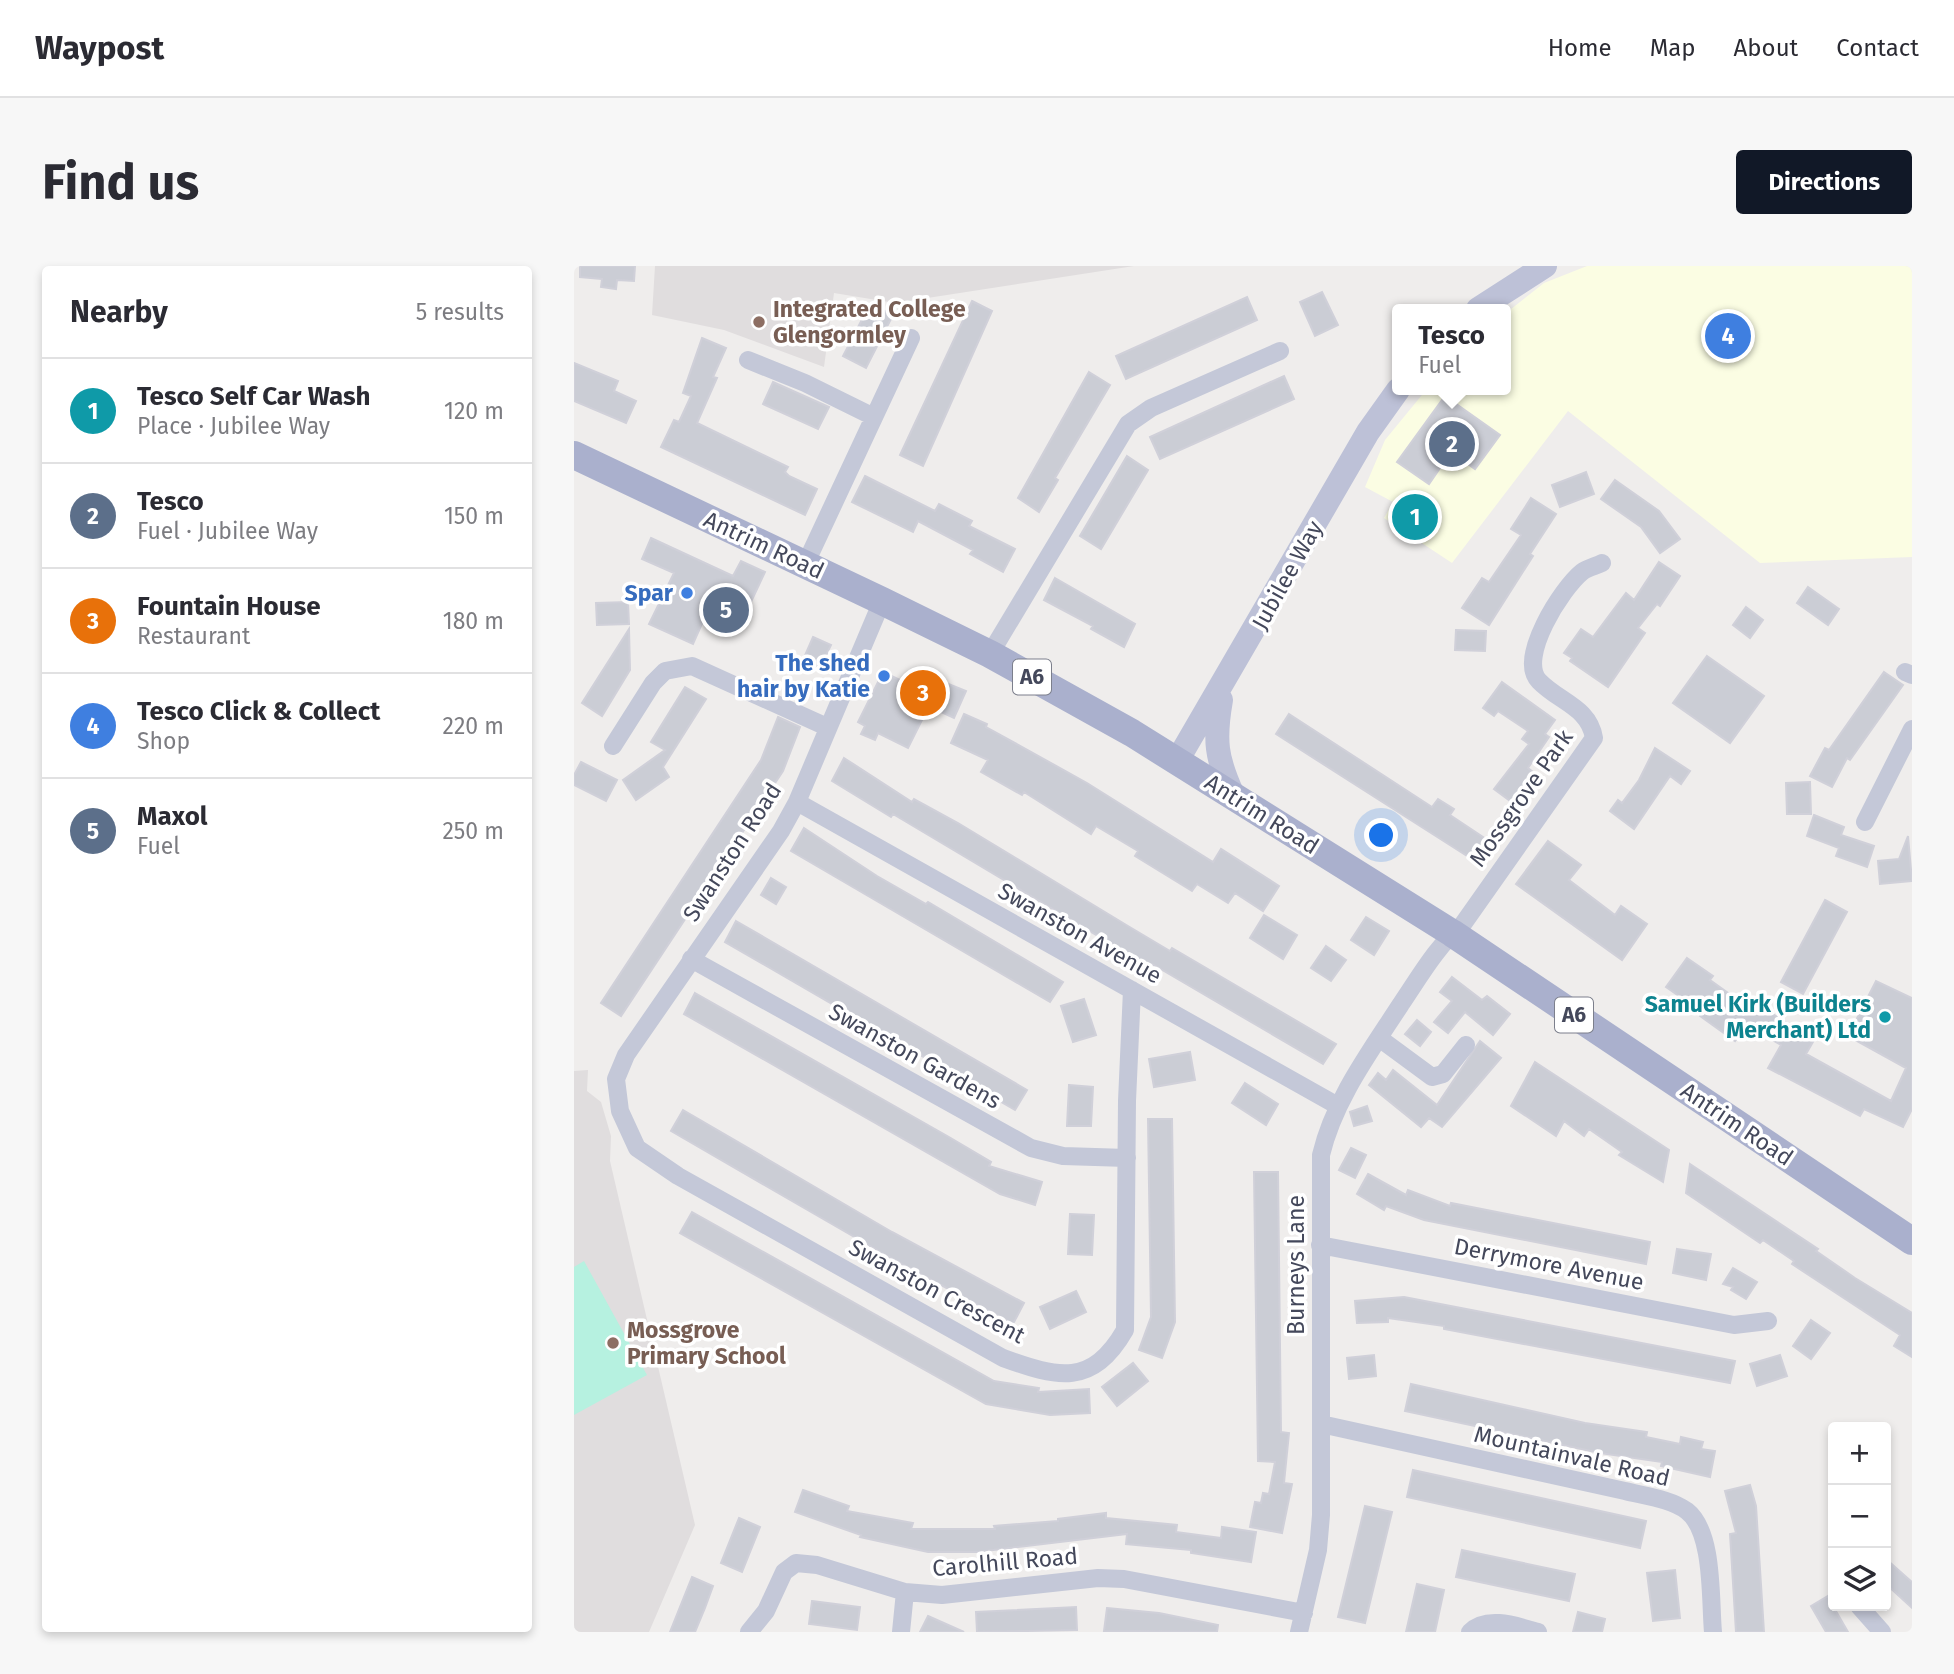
<!DOCTYPE html>
<meta charset="utf-8">
<style>
body{margin:0;font-family:"Fira Sans",sans-serif;background:#f7f7f7;color:#2b2b33}
.controls{position:absolute;right:21px;bottom:21px;display:grid;overflow:hidden;border-radius:7px;box-shadow:0 4px 10px #0003}
.controls button{width:63px;height:63px;display:grid;place-items:center;padding:0;border:0;border-bottom:2px solid #e1e1e2;background:#fff;color:#2b2b33;font:35px sans-serif}
.you{position:absolute;left:808px;top:570px;width:24px;height:24px;margin:-18px;border:5px solid #fff;border-radius:50%;background:#1a73e8;box-shadow:0 0 0 10px #1a73e833}
.badge{display:grid;place-items:center;width:46px;height:46px;border-radius:50%;background:#111827;color:#fff;font-size:23px;font-weight:700}
.pin{position:absolute;translate:-50% -50%;border:4px solid #fff;box-shadow:0 2px 7px #0006}
.popup{position:absolute;left:818px;top:38px;width:119px;height:91px;box-sizing:border-box;display:grid;place-content:center;border-radius:7px;background:#fff;filter:drop-shadow(0 2px 5px #0005);font-size:23px;white-space:nowrap;color:#7c7c81}
.popup b{font-size:26px;color:#2b2b33}
.popup::after{content:'';position:absolute;left:50%;top:100%;margin-left:-14px;border:14px solid transparent;border-top-color:#fff}
.list{margin:0;padding:0;list-style:none}
h2{display:flex;justify-content:space-between;align-items:center;height:91px;margin:0;padding:0 28px;font-size:30px}
h2 small{font-size:23px;font-weight:400;color:#7c7c81}
.list li{display:grid;grid-template-columns:46px 1fr auto;gap:21px;align-items:center;box-sizing:border-box;height:105px;padding:0 28px;border-top:2px solid #e1e1e2}
.list b{display:block;font-size:26px;white-space:nowrap}
.list p{margin:0;font-size:23px;white-space:nowrap;color:#7c7c81}
.list em{font-size:23px;font-style:normal;color:#7c7c81}
.icon{flex:none;width:38px;height:38px;fill:none;stroke:currentColor;stroke-width:2;stroke-linecap:round;stroke-linejoin:round}
.map{position:relative;flex:none;width:1338px;height:1366px;overflow:hidden;border-radius:7px}
header{display:flex;align-items:center;gap:42px;box-sizing:border-box;height:98px;padding:0 35px;background:#fff;border-bottom:2px solid #e1e1e2}
header strong{font-size:33px}
nav{display:flex;gap:38px;margin-inline-start:auto;font-size:24px}
.intro{display:flex;align-items:center;justify-content:space-between;box-sizing:border-box;height:168px;padding:0 42px}
h1{margin:0;font-size:49px}
.button{padding:18px 32px;border-radius:7px;background:#111827;color:#fff;font-size:24px;font-weight:700}
main{display:flex;gap:42px;padding:0 42px}
aside{flex:1;background:#fff;border-radius:7px;box-shadow:0 4px 10px #0003}
.map>svg:first-child{display:block}
.commercial{fill:#fbfde3}
.education{fill:#e0ddde}
.green{fill:#b6f1e0}
.building{fill:#cbcdd5;stroke:#d0d0d9;stroke-width:2}
.lines{fill:none;stroke-linecap:round;stroke-linejoin:round}
.street{stroke:#c4c8d8;stroke-width:18}
.secondary{stroke:#bdc1d7;stroke-width:24}
.primary{stroke:#aab0cd;stroke-width:28}
.education-dot{fill:#8d6e63;stroke:#fff;stroke-width:2.5}
.shop-dot{fill:#3f7fe0;stroke:#fff;stroke-width:2.5}
.culture-dot{fill:#0f9aa8;stroke:#fff;stroke-width:2.5}
.labels{text-anchor:middle;dominant-baseline:central;stroke-width:7;stroke-linejoin:round;paint-order:stroke}
.shield{fill:#fff;stroke:#7c7f8c;stroke-width:2}
.shield-label{font-size:21px;font-weight:bold;fill:#44485b}
.education-label{font-size:23px;font-weight:bold;fill:#785e54;stroke:#fff;text-anchor:start}
.street-label{font-size:23px;fill:#44485b;stroke:#fff}
.shop-label{font-size:23px;font-weight:bold;fill:#366cbe;stroke:#fff;text-anchor:end}
.culture-label{font-size:23px;font-weight:bold;fill:#0d838f;stroke:#fff;text-anchor:end}
</style>
<header>
<strong>Waypost</strong>
<nav><a>Home</a><a>Map</a><a>About</a><a>Contact</a></nav>
</header>
<div class="intro"><h1>Find us</h1><a class="button">Directions</a></div>
<main>
<aside>
<h2>Nearby<small>5 results</small></h2>
<ul class="list">
<li><span class="badge" style="background:#0f9aa8">1</span><div><b>Tesco Self Car Wash</b><p>Place · Jubilee Way</p></div><em>120 m</em></li>
<li><span class="badge" style="background:#5c6f8a">2</span><div><b>Tesco</b><p>Fuel · Jubilee Way</p></div><em>150 m</em></li>
<li><span class="badge" style="background:#e8710a">3</span><div><b>Fountain House</b><p>Restaurant</p></div><em>180 m</em></li>
<li><span class="badge" style="background:#3f7fe0">4</span><div><b>Tesco Click &amp; Collect</b><p>Shop</p></div><em>220 m</em></li>
<li><span class="badge" style="background:#5c6f8a">5</span><div><b>Maxol</b><p>Fuel</p></div><em>250 m</em></li>
</ul>
</aside>
<div class="map">
<svg width="1338" height="1366" viewBox="0 0 1338 1366">
<rect width="100%" height="100%" fill="#efedec"/>
<path class="commercial" d="M 1013,0 L 1338,0 L 1338,291 L 1186,297 L 994,145 L 878,297 L 810,252 L 819,236 L 791,221 L 811,174 L 852,124 L 932,124 L 932,47 L 970,17 Z"/>
<path class="education" d="M 81,0 L 560,0 L 321,37 L 260,27 L 250,101 L 150,64 L 78,49 Z
M 14,804 L 13,825 L 27,836 L 37,870 L 36,895 L 121,1259 L 75,1366 L 0,1366 L 0,805 Z"/>
<path class="green" d="M 10,995 L 73,1109 L 0,1149 L 0,1001 Z"/>
<path class="building" d="M 6,0 L 61,0 L 60,15 L 43,14 L 42,23 L 27,21 L 28,13 L 6,11 Z
M 748,26 L 764,59 L 741,70 L 726,36 Z
M 673,31 L 683,54 L 552,113 L 542,90 Z
M 398,35 L 418,45 L 349,200 L 326,189 Z
M 296,38 L 319,49 L 292,102 L 269,90 Z
M 1148,58 L 1163,59 L 1161,83 L 1146,82 Z
M 128,72 L 152,82 L 139,111 L 143,112 L 123,157 L 214,201 L 211,206 L 215,210 L 243,223 L 231,249 L 87,181 L 100,154 L 105,156 L 117,130 L 109,127 Z
M 0,97 L 44,115 L 40,125 L 62,135 L 52,157 L 0,135 Z
M 515,106 L 536,119 L 481,212 L 484,214 L 465,246 L 444,232 Z
M 710,110 L 720,133 L 586,193 L 576,171 Z
M 199,116 L 255,141 L 244,163 L 189,138 Z
M 871,130 L 926,169 L 901,203 L 877,186 L 855,218 L 823,196 Z
M 553,190 L 574,204 L 527,283 L 506,270 Z
M 1012,206 L 1020,228 L 986,241 L 978,219 Z
M 291,210 L 361,245 L 365,238 L 398,255 L 395,260 L 441,283 L 429,306 L 396,288 L 399,284 L 344,255 L 339,266 L 278,236 Z
M 1041,214 L 1085,245 L 1106,273 L 1086,287 L 1067,261 L 1027,233 Z
M 833,229 L 864,251 L 850,273 L 818,252 Z
M 957,232 L 982,248 L 956,288 L 959,290 L 915,359 L 888,342 L 908,312 L 915,316 L 947,269 L 937,263 Z
M 77,272 L 159,310 L 167,295 L 191,306 L 162,368 L 130,353 L 119,378 L 75,358 L 100,307 L 68,293 Z
M 1085,296 L 1106,310 L 1086,340 L 1083,338 L 1064,362 L 1071,367 L 1034,421 L 996,395 L 998,392 L 990,387 L 1007,363 L 1019,371 L 1052,327 L 1060,334 Z
M 481,312 L 561,358 L 550,381 L 517,363 L 519,360 L 470,334 Z
M 1234,321 L 1265,343 L 1254,359 L 1223,337 Z
M 54,336 L 55,358 L 23,359 L 22,337 Z
M 1172,341 L 1189,354 L 1176,372 L 1159,359 Z
M 55,363 L 56,404 L 28,450 L 8,437 Z
M 882,364 L 912,365 L 911,385 L 881,384 Z
M 239,371 L 257,379 L 246,402 L 229,394 Z
M 1133,390 L 1190,430 L 1156,477 L 1099,437 Z
M 309,406 L 360,430 L 334,482 L 304,467 L 301,474 L 287,468 L 291,460 L 284,456 Z
M 1310,406 L 1329,419 L 1276,494 L 1273,492 L 1258,521 L 1236,510 L 1251,482 L 1255,484 Z
M 367,415 L 392,425 L 380,452 L 356,441 Z
M 928,416 L 981,454 L 971,468 L 975,471 L 954,502 L 965,511 L 943,540 L 920,523 L 955,478 L 948,473 L 954,465 L 924,445 L 920,450 L 909,442 Z
M 111,421 L 132,433 L 89,501 L 95,511 L 62,534 L 49,514 L 91,484 L 77,476 Z
M 390,448 L 413,458 L 412,461 L 513,517 L 639,596 L 647,583 L 705,620 L 689,645 L 661,627 L 654,637 L 623,618 L 618,625 L 561,590 L 564,585 L 522,560 L 517,568 L 450,526 L 448,529 L 407,506 L 414,494 L 377,477 Z
M 715,448 L 858,541 L 864,533 L 880,543 L 876,549 L 918,577 L 904,597 L 702,468 Z
M 204,451 L 226,461 L 209,505 L 47,750 L 27,737 L 187,494 Z
M 1081,482 L 1116,505 L 1107,518 L 1096,510 L 1060,563 L 1036,545 L 1044,534 L 1048,537 L 1065,514 Z
M 270,492 L 338,536 L 340,533 L 384,557 L 554,660 L 596,685 L 598,682 L 762,778 L 749,798 L 578,698 L 576,701 L 319,548 L 317,551 L 258,515 Z
M 7,496 L 43,514 L 32,535 L 0,519 L 0,509 Z
M 1236,516 L 1237,548 L 1213,548 L 1212,517 Z
M 1240,549 L 1270,561 L 1267,569 L 1300,580 L 1293,601 L 1262,590 L 1265,582 L 1233,570 Z
M 230,562 L 303,610 L 352,638 L 354,636 L 489,716 L 476,736 L 217,585 Z
M 1334,570 L 1338,615 L 1306,618 L 1304,595 L 1325,593 Z
M 974,575 L 1007,599 L 995,614 L 1041,649 L 1047,640 L 1073,658 L 1048,694 L 942,618 Z
M 197,612 L 212,621 L 202,638 L 187,629 Z
M 1251,634 L 1273,646 L 1229,728 L 1207,716 Z
M 690,649 L 723,669 L 709,693 L 676,672 Z
M 792,651 L 815,665 L 800,689 L 777,674 Z
M 162,655 L 453,824 L 441,844 L 151,676 Z
M 752,680 L 772,694 L 757,715 L 737,702 Z
M 1113,692 L 1139,710 L 1136,714 L 1185,749 L 1189,742 L 1240,774 L 1232,788 L 1317,835 L 1332,802 L 1274,770 L 1302,715 L 1338,732 L 1338,843 L 1329,861 L 1290,843 L 1286,850 L 1194,802 L 1207,779 L 1172,759 L 1161,775 L 1126,750 L 1128,746 L 1092,721 Z
M 878,711 L 908,734 L 913,730 L 936,748 L 919,769 L 891,746 L 874,767 L 860,756 L 878,735 L 866,726 Z
M 121,727 L 375,871 L 417,896 L 415,900 L 468,916 L 461,939 L 426,928 L 110,748 Z
M 510,733 L 522,769 L 499,776 L 487,740 Z
M 843,754 L 857,766 L 846,780 L 831,768 Z
M 906,775 L 927,792 L 868,861 L 855,852 L 847,861 L 795,819 L 804,807 L 812,814 L 819,804 L 863,839 Z
M 616,786 L 621,814 L 580,821 L 575,793 Z
M 961,796 L 1095,884 L 1089,916 L 1045,889 L 1048,886 L 1015,863 L 1010,870 L 990,855 L 982,870 L 937,840 Z
M 671,817 L 704,838 L 692,859 L 658,837 Z
M 495,819 L 519,821 L 517,860 L 493,860 Z
M 793,840 L 798,855 L 780,860 L 776,846 Z
M 109,844 L 318,966 L 450,1037 L 439,1058 L 315,991 L 97,865 Z
M 574,853 L 598,853 L 601,1056 L 588,1092 L 565,1084 L 577,1051 Z
M 777,882 L 792,889 L 781,912 L 765,904 Z
M 1116,898 L 1244,983 L 1242,985 L 1281,1012 L 1338,1047 L 1338,1091 L 1320,1080 L 1326,1069 L 1218,998 L 1220,995 L 1189,974 L 1186,977 L 1112,927 Z
M 680,906 L 704,906 L 707,1166 L 715,1167 L 710,1217 L 718,1218 L 708,1267 L 676,1261 L 681,1236 L 687,1237 L 689,1227 L 695,1228 L 701,1196 L 684,1195 Z
M 794,908 L 832,929 L 834,924 L 876,940 L 877,937 L 1076,976 L 1072,998 L 850,954 L 812,940 L 810,944 L 783,928 Z
M 118,946 L 420,1115 L 465,1122 L 464,1126 L 515,1123 L 516,1147 L 476,1149 L 412,1138 L 106,967 Z
M 496,948 L 520,949 L 518,989 L 494,988 Z
M 1103,983 L 1137,988 L 1132,1014 L 1099,1007 Z
M 1159,1002 L 1183,1016 L 1172,1033 L 1157,1024 L 1159,1021 L 1149,1018 Z
M 502,1025 L 512,1046 L 476,1063 L 466,1041 Z
M 830,1031 L 1161,1095 L 1156,1117 L 870,1063 L 870,1060 L 814,1052 L 814,1056 L 783,1057 L 781,1035 Z
M 1237,1054 L 1256,1067 L 1237,1093 L 1219,1080 Z
M 800,1089 L 802,1110 L 775,1113 L 773,1092 Z
M 1206,1089 L 1213,1110 L 1183,1120 L 1176,1098 Z
M 559,1097 L 574,1115 L 543,1140 L 528,1121 Z
M 837,1118 L 1011,1157 L 1073,1166 L 1072,1171 L 1106,1178 L 1107,1171 L 1129,1176 L 1127,1183 L 1141,1185 L 1136,1211 L 1087,1200 L 1088,1196 L 1026,1187 L 831,1145 Z
M 839,1204 L 1072,1255 L 1066,1282 L 833,1231 Z
M 1176,1219 L 1182,1240 L 1190,1366 L 1162,1366 L 1156,1268 L 1162,1267 L 1151,1225 Z
M 229,1224 L 275,1240 L 273,1245 L 339,1257 L 337,1263 L 421,1263 L 420,1260 L 484,1255 L 484,1253 L 532,1247 L 532,1252 L 603,1259 L 602,1266 L 647,1272 L 648,1261 L 682,1266 L 677,1296 L 617,1287 L 617,1284 L 552,1278 L 553,1268 L 403,1286 L 354,1286 L 286,1271 L 287,1269 L 221,1246 Z
M 791,1240 L 818,1246 L 791,1357 L 764,1351 Z
M 165,1252 L 186,1261 L 168,1306 L 147,1297 Z
M 888,1284 L 1001,1308 L 995,1335 L 882,1311 Z
M 1312,1293 L 1338,1316 L 1338,1342 L 1312,1318 Z
M 1101,1304 L 1106,1352 L 1079,1355 L 1073,1307 Z
M 118,1311 L 139,1320 L 131,1342 L 121,1366 L 96,1366 Z
M 843,1318 L 870,1324 L 861,1366 L 832,1366 Z
M 1254,1330 L 1259,1340 L 1274,1366 L 1252,1366 L 1248,1359 L 1237,1340 Z
M 238,1335 L 286,1341 L 283,1364 L 235,1358 Z
M 502,1341 L 503,1364 L 403,1366 L 402,1346 Z
M 533,1342 L 585,1347 L 644,1359 L 643,1366 L 530,1365 Z
M 1004,1346 L 1031,1353 L 1028,1366 L 999,1366 Z
M 354,1350 L 390,1366 L 346,1366 Z"/>
<g class="lines">
<path class="street" d="M 174,94 L 231,117 L 300,151
M 231,299 L 337,72
M 308,335 L 223,536 L 207,565 L 52,789 L 42,813 L 46,845 L 63,882 L 104,910 L 429,1092 C 484,1112 518,1121 551,1064 L 553,835 L 558,724
M 416,388 L 554,158 L 577,142 L 706,85
M 1331,406 L 1338,409
M 39,480 L 79,417 L 91,405 L 118,400 L 253,461
M 223,536 L 764,840
M 1291,556 L 1338,463
M 117,693 L 457,882 L 489,890 L 553,892
M 805,772 L 858,811 L 869,808 L 892,779
M 746,979 L 1160,1059 L 1194,1055
M 747,1158 L 1051,1225 C 1071,1230 1097,1233 1113,1245 C 1140,1266 1136,1334 1139,1366
M 1285,1340 L 1308,1366
M 175,1366 L 192,1345 L 210,1306 L 222,1297 L 243,1299 L 331,1326 L 368,1329 L 524,1312 L 550,1313 L 730,1347
M 327,1366 L 331,1326
M 725,1366 L 744,1284 L 747,1249 L 747,889 C 760,834 796,786 827,738 C 846,710 863,680 889,658 L 1020,472 C 1015,441 985,436 965,415 C 943,392 988,322 1008,306 C 1013,302 1022,300 1028,297
M 896,1366 C 913,1349 943,1360 964,1366"/>
<path class="secondary" d="M 904,43 L 971,0
M 647,434 C 640,474 642,492 659,529
M 603,495 L 794,166 L 824,124"/>
<path class="primary" d="M 0,189 L 308,335 L 416,388 L 558,467 L 878,667 L 1338,975"/>
</g>
<g class="education-dot">
<circle cx="185" cy="56" r="7"/>
<circle cx="39" cy="1077" r="7"/>
</g>
<g class="shop-dot">
<circle cx="113" cy="327" r="7"/>
<circle cx="310" cy="410" r="7"/>
</g>
<circle class="culture-dot" cx="1311" cy="751" r="7"/>
<g class="labels">
<g class="shield">
<rect x="439" y="393.5" width="38" height="35" rx="5"/>
<rect x="981" y="731.5" width="38" height="35" rx="5"/>
</g>
<g class="shield-label">
<text x="458" y="411">A6</text>
<text x="1000" y="749">A6</text>
</g>
<g class="education-label">
<text x="199" y="43">Integrated College<tspan x="199" dy="26">Glengormley</tspan></text>
<text x="53" y="1064">Mossgrove<tspan x="53" dy="26">Primary School</tspan></text>
</g>
<g class="street-label">
<text transform="translate(190 279) rotate(25)">Antrim Road</text>
<text transform="translate(713 309) rotate(-61)">Jubilee Way</text>
<text transform="translate(947 532) rotate(-55)">Mossgrove Park</text>
<text transform="translate(688 548) rotate(32)">Antrim Road</text>
<text transform="translate(158 586) rotate(-57)">Swanston Road</text>
<text transform="translate(506 667) rotate(29)">Swanston Avenue</text>
<text transform="translate(341 790) rotate(29)">Swanston Gardens</text>
<text transform="translate(1163 858) rotate(34)">Antrim Road</text>
<text transform="translate(975 998) rotate(11)">Derrymore Avenue</text>
<text transform="translate(722 999) rotate(-90)">Burneys Lane</text>
<text transform="translate(363 1025) rotate(28)">Swanston Crescent</text>
<text transform="translate(998 1190) rotate(13)">Mountainvale Road</text>
<text transform="translate(431 1296) rotate(-5)">Carolhill Road</text>
</g>
<g class="shop-label">
<text x="99" y="327">Spar</text>
<text x="296" y="397">The shed<tspan x="296" dy="26">hair by Katie</tspan></text>
</g>
<g class="culture-label">
<text x="1297" y="738">Samuel Kirk (Builders<tspan x="1297" dy="26">Merchant) Ltd</tspan></text>
</g>
</g>
</svg>
<div class="controls">
<button>+</button>
<button>−</button>
<button><svg class="icon" aria-label="layers" viewBox="0 0 24 24"><path d="M12 4l9 5-9 5-9-5zM3 14l9 5 9-5"/></svg></button>
</div>
<div class="you"></div>
<div class="pin badge" style="left:841px;top:251px;background:#0f9aa8">1</div>
<div class="pin badge" style="left:878px;top:178px;background:#5c6f8a">2</div>
<div class="popup"><b>Tesco</b>Fuel</div>
<div class="pin badge" style="left:349px;top:427px;background:#e8710a">3</div>
<div class="pin badge" style="left:1154px;top:70px;background:#3f7fe0">4</div>
<div class="pin badge" style="left:152px;top:344px;background:#5c6f8a">5</div>
</div>
</main>
